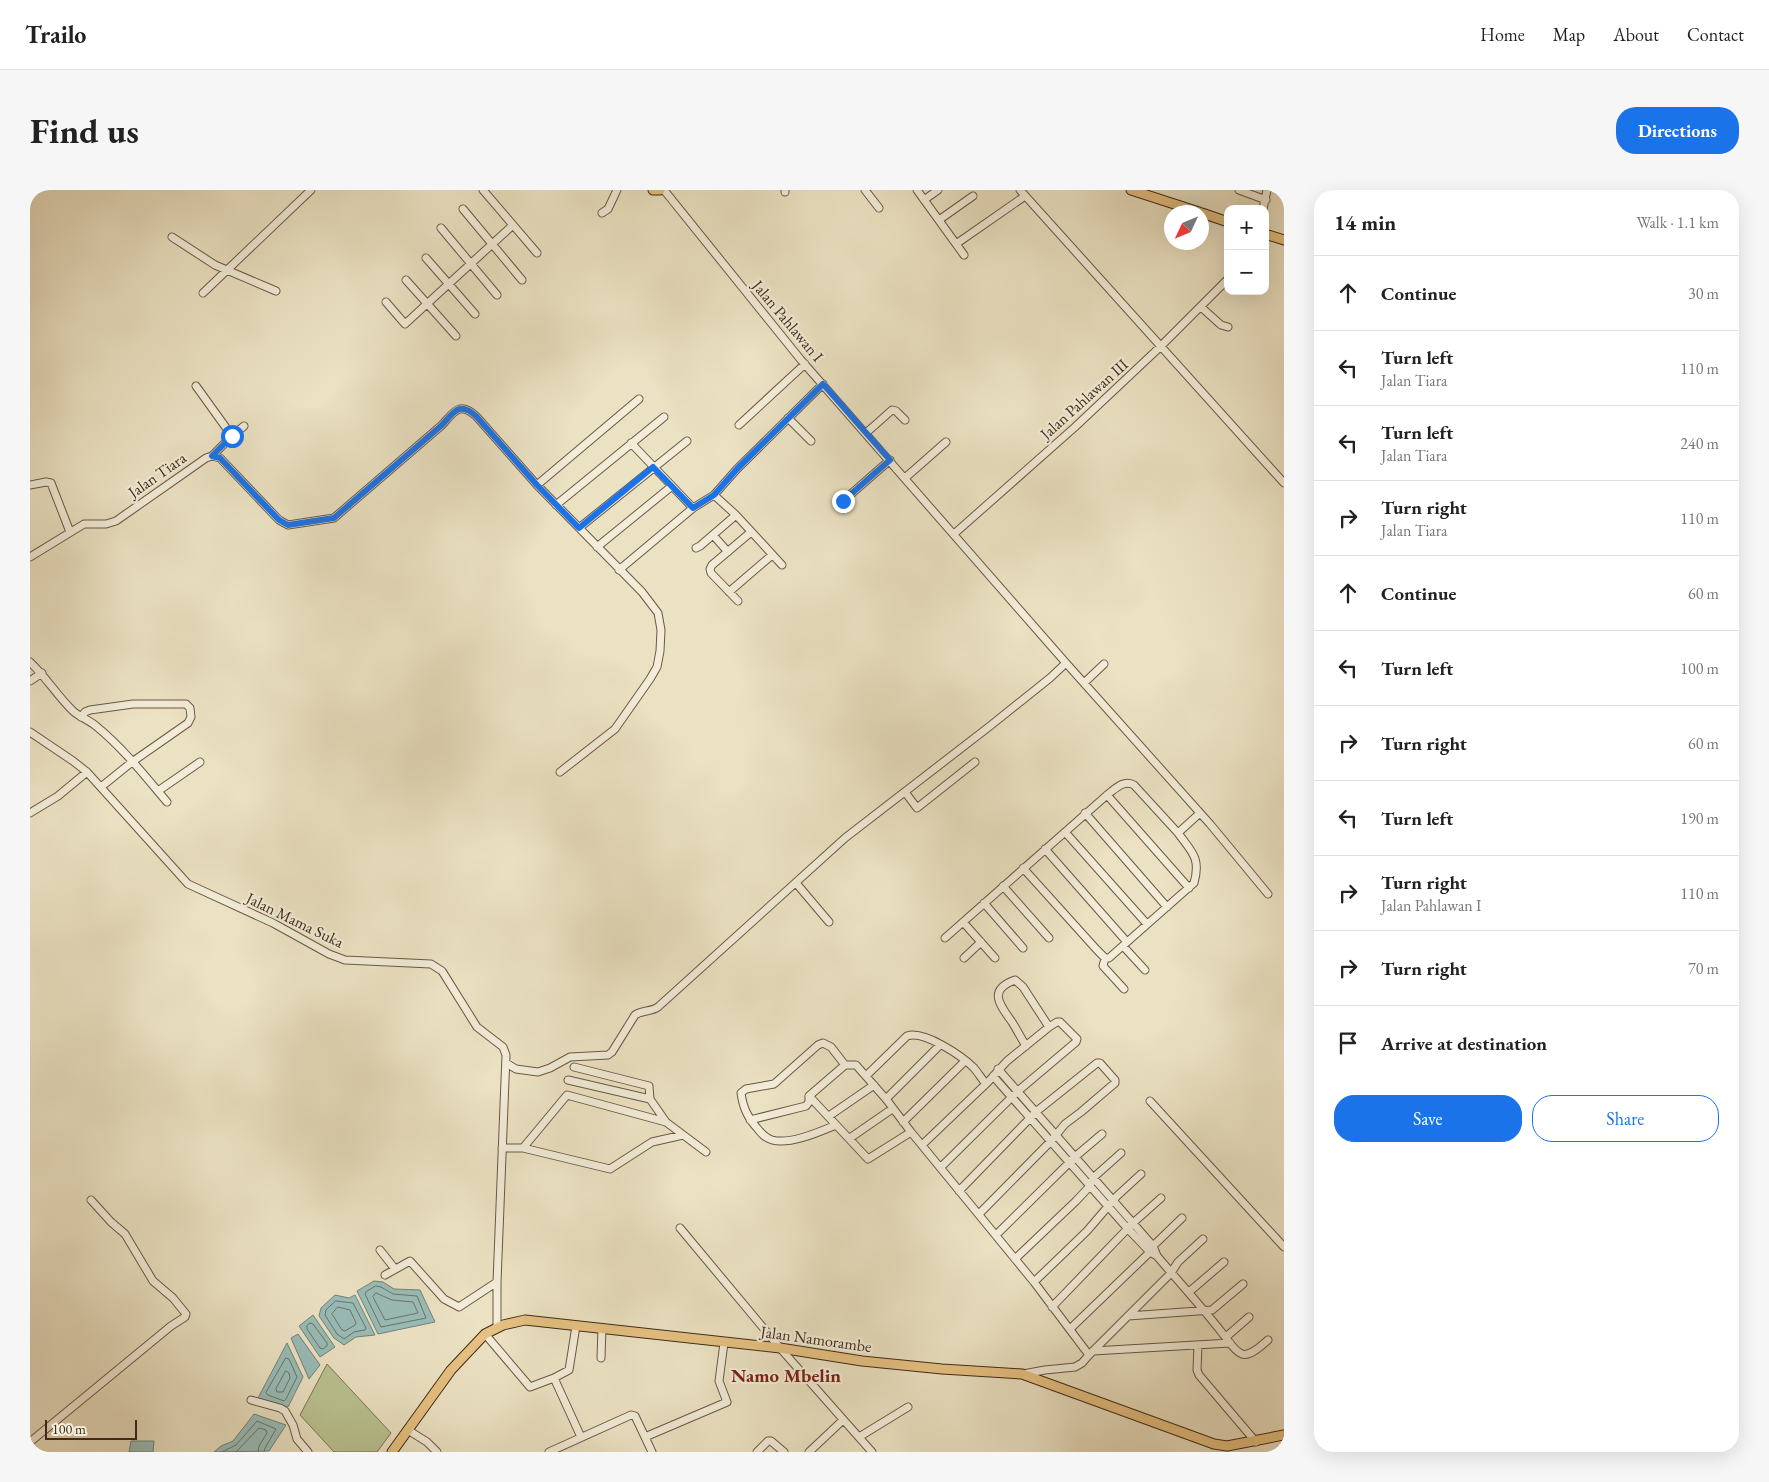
<!DOCTYPE html>
<meta charset="utf-8">
<style>
body{margin:0;font-family:"EB Garamond",serif;background:#f6f6f6;color:#222}
.controls{position:absolute;right:15px;top:15px;display:grid;overflow:hidden;border-radius:10px;box-shadow:0 5px 20px #0002}
.controls button{width:45px;height:45px;display:grid;place-items:center;padding:0;border:0;border-bottom:1px solid #e0e0e0;background:#fff;color:#222;font:25px sans-serif}
.compass{position:absolute;left:1134px;top:15px;width:45px;height:45px;border-radius:50%;background:#fff;box-shadow:0 5px 20px #0002;rotate:226deg}
.scale{position:absolute;left:15px;bottom:12px;width:92px;box-sizing:border-box;padding-left:5px;border:2px solid #402a18;border-top:0;font-size:14px;line-height:18px;white-space:nowrap;color:#402a18;-webkit-text-stroke:4px #f2ecd8;paint-order:stroke}
.stop{position:absolute;width:15px;height:15px;margin:-11px;border:4px solid #1a73e8;border-radius:50%;background:#fff}
.stop.end{background:#1a73e8;border-color:#fff;box-shadow:0 1px 5px #0008}
.list{margin:0;padding:0;list-style:none}
h2{display:flex;justify-content:space-between;align-items:center;height:65px;margin:0;padding:0 20px;font-size:21px}
h2 small{font-size:16px;font-weight:400;color:#767676}
.list li{display:grid;grid-template-columns:32px 1fr auto;gap:15px;align-items:center;box-sizing:border-box;height:75px;padding:0 20px;border-top:1px solid #e0e0e0}
.list b{display:block;font-size:19px;white-space:nowrap}
.list p{margin:0;font-size:16px;white-space:nowrap;color:#767676}
.list em{font-size:16px;font-style:normal;color:#767676}
.actions{display:flex;gap:10px;padding:15px 20px}
.actions a{flex:1;padding:11px 0;border:1px solid #1a73e8;border-radius:20px;text-align:center;font-size:18px;color:#1a73e8}
.actions .main{background:#1a73e8;color:#fff}
.icon{flex:none;width:28px;height:28px;fill:none;stroke:currentColor;stroke-width:2;stroke-linecap:round;stroke-linejoin:round}
.map{position:relative;flex:none;width:1254px;height:1262px;overflow:hidden;border-radius:20px}
header{display:flex;align-items:center;gap:30px;box-sizing:border-box;height:70px;padding:0 25px;background:#fff;border-bottom:1px solid #e0e0e0}
header strong{font-size:24px}
nav{display:flex;gap:28px;margin-inline-start:auto;font-size:18px}
.intro{display:flex;align-items:center;justify-content:space-between;box-sizing:border-box;height:120px;padding:0 30px}
h1{margin:0;font-size:35px}
.button{padding:12px 22px;border-radius:20px;background:#1a73e8;color:#fff;font-size:18px;font-weight:700}
main{display:flex;gap:30px;padding:0 30px}
aside{flex:1;background:#fff;border-radius:20px;box-shadow:0 5px 20px #0002}
.map>svg:first-child{display:block}
.green{fill:#bac392;stroke:#7d7655}
.water{fill:#99bdb8;stroke:#758278}
.lines{fill:none;stroke-linecap:round;stroke-linejoin:round}
.shore{stroke:#6c7468;stroke-width:1}
.minor-casing{stroke:#6b5843;stroke-width:9}
.major-casing{stroke:#402a18;stroke-width:11}
.minor{stroke:#f2ecd8;stroke-width:7}
.major{stroke:#e6c182;stroke-width:9}
.route{stroke:#1a73e8;stroke-width:6}
.labels{text-anchor:middle;dominant-baseline:central;stroke-width:4.5;stroke-linejoin:round;paint-order:stroke}
.street-label{font-size:16px;fill:#402a18;stroke:#f2ecd8}
.quarter-label{font-size:19px;font-weight:bold;fill:#7a1f14;stroke:#f2ecd8}
</style>
<header>
<strong>Trailo</strong>
<nav><a>Home</a><a>Map</a><a>About</a><a>Contact</a></nav>
</header>
<div class="intro"><h1>Find us</h1><a class="button">Directions</a></div>
<main>
<div class="map">
<svg width="1254" height="1262" viewBox="0 0 1254 1262">
<rect width="100%" height="100%" fill="#ebe2c3"/>
<filter id="stains"><feTurbulence type="fractalNoise" baseFrequency=".004" numOctaves="4"/><feColorMatrix values="0 0 0 0 .2 0 0 0 0 .09 0 0 0 0 .02 0 0 0 .5 -.17"/></filter>
<radialGradient id="worn" r=".72"><stop offset=".6" stop-color="#630" stop-opacity="0"/><stop offset="1" stop-color="#630" stop-opacity=".3"/></radialGradient>
<path class="green" d="M 297,1174 L 361,1243 L 347,1262 L 304,1262 L 270,1225 Z"/>
<path class="water" d="M 344,1091 L 353,1092 L 364,1099 L 390,1100 L 405,1132 L 348,1144 L 327,1101 Z
M 305,1105 L 319,1108 L 325,1105 L 345,1145 L 326,1147 L 314,1155 L 304,1148 L 289,1126 L 291,1118 Z
M 283,1125 L 305,1157 L 290,1167 L 269,1136 Z
M 268,1144 L 290,1175 L 279,1189 L 261,1148 Z
M 257,1153 L 273,1187 L 258,1217 L 228,1208 Z
M 224,1224 L 256,1235 L 239,1261 L 184,1262 L 191,1256 L 203,1251 Z
M 101,1251 L 124,1251 L 123,1262 L 99,1262 Z"/>
<g class="lines">
<path class="shore" d="M 346,1096 L 351,1097 L 363,1104 L 387,1106 L 396,1128 L 351,1137 L 335,1104 L 336,1102 Z
M 346,1103 L 362,1110 L 383,1112 L 388,1123 L 355,1130 L 343,1107 Z
M 306,1111 L 323,1113 L 336,1138 L 335,1140 L 324,1142 L 314,1149 L 307,1144 L 295,1125 L 296,1120 Z
M 308,1117 L 320,1120 L 326,1133 L 325,1135 L 315,1141 L 312,1140 L 302,1124 Z
M 280,1133 L 283,1134 L 297,1153 L 297,1156 L 293,1159 L 290,1158 L 277,1139 L 277,1136 Z
M 256,1168 L 259,1169 L 267,1187 L 256,1209 L 254,1211 L 238,1205 L 236,1203 Z
M 256,1181 L 259,1183 L 260,1188 L 253,1202 L 247,1202 L 246,1199 Z
M 192,1262 L 206,1255 L 227,1231 L 246,1239 L 235,1258 L 234,1262
M 206,1262 L 229,1238 L 236,1240 L 237,1243 L 229,1256 L 228,1262"/>
<g class="minor-casing">
<path id="minor" d="M 453,0 L 507,63
M 634,0 L 771,170 L 1036,473 L 1180,634 L 1238,704
M 755,0 L 755,2
M 835,0 L 849,18
M 887,0 L 934,65
M 990,0 L 1254,293
M 1209,0 L 1236,10
M 894,10 L 908,0
M 433,19 L 492,90
M 1233,19 L 1237,0
M 572,23 L 578,19 L 587,0
M 909,30 L 943,6
M 411,38 L 467,105
M 142,47 L 185,75 L 246,101
M 926,54 L 995,6
M 396,68 L 445,124
M 376,90 L 426,146
M 173,103 L 281,0
M 356,112 L 375,134 L 483,35
M 1171,117 L 1191,135 L 1198,137
M 166,196 L 202,246 L 182,266
M 758,228 L 781,251
M 709,235 L 775,174
M 836,243 L 862,220 L 866,221 L 875,230
M 202,246 L 214,236
M 601,253 L 663,318
M 875,288 L 916,252
M 0,295 L 16,292 L 21,293 L 40,342
M 507,295 L 609,209
M 684,305 L 706,325 L 752,375
M 813,311 L 860,270
M 526,315 L 634,227
M 549,338 L 657,251
M 924,344 L 1045,237 L 1130,157 L 1198,89
M 683,345 L 698,362
M 567,357 L 642,296
M 666,358 L 670,356 L 706,325
M 0,367 L 54,334 L 76,334 L 86,331 L 176,268 L 182,266 L 190,268 L 249,330 L 258,335 L 304,328 L 412,235 C 424,222 429,211 446,226 L 507,295 L 612,402 L 628,423 L 631,440 L 630,461 L 627,477 L 620,489 L 585,539 L 530,582
M 589,380 L 663,318 L 684,305 L 707,279 L 793,194
M 699,402 L 742,365
M 708,411 L 681,383 L 680,379 L 682,375 L 721,342
M 0,472 C 16,487 26,504 41,519 C 48,527 58,529 66,536 C 93,558 115,586 137,612
M 0,491 L 12,483
M 1054,493 L 1074,474
M 51,527 L 55,522 L 60,520 L 103,514 L 156,514 L 160,518 L 161,527 L 158,533 L 102,572 L 71,597
M 0,542 L 43,571 L 57,582 L 158,694 L 243,733 L 299,764 L 315,770 L 401,774 L 412,781 L 447,837 L 473,857 L 476,865 L 467,1092 L 467,1138
M 128,601 L 170,572
M 875,602 L 887,618 L 945,572
M 1077,605 L 1159,698
M 0,623 L 28,606 L 57,582
M 1055,623 L 1137,717
M 1035,642 L 1117,734
M 1015,659 L 1097,752
M 993,678 L 1067,760 L 1075,768 L 1079,768 L 1164,693 C 1171,668 1162,662 1148,643
M 766,693 L 799,732
M 973,696 L 1019,748
M 954,713 L 993,758
M 933,732 L 965,768
M 915,748 L 1077,605 C 1085,599 1094,589 1104,595 L 1148,643 L 1170,623
M 1093,756 L 1115,780
M 934,768 L 951,752
M 1075,768 L 1073,776 L 1094,799
M 996,856 C 991,848 987,840 982,832 C 970,815 957,800 985,790 L 993,797 L 1019,837
M 476,873 L 486,879 L 508,882 L 520,878 L 540,867 L 578,865 L 582,862 L 605,825 C 612,820 621,822 628,817 L 815,648 L 960,536 L 1020,488 L 1036,473
M 544,877 L 619,896 L 620,909
M 968,879 L 1123,1056 L 1127,1066
M 836,886 L 877,846 C 894,840 932,866 944,878 C 948,883 952,889 956,894
M 963,886 L 1098,1039 L 1120,1062 L 1127,1066 C 1149,1092 1172,1117 1193,1144 C 1198,1150 1204,1161 1212,1164 C 1220,1167 1232,1155 1238,1150
M 538,890 L 620,909 L 636,932
M 779,906 L 815,875 L 826,875 L 856,909 L 881,942
M 856,909 L 910,855
M 1120,911 L 1254,1057
M 799,926 L 844,895
M 720,930 L 776,916 L 779,912 L 779,906 L 838,969 L 881,942 L 1004,1092 L 1059,1165 L 1052,1173 L 1045,1177 L 1015,1180 L 993,1184
M 873,932 L 935,871
M 806,935 C 789,942 760,955 742,950 C 735,948 731,943 727,938 C 717,927 713,917 711,903 L 716,899 L 744,894 L 788,855 L 793,853 L 801,857 L 815,875
M 820,948 L 862,919
M 892,955 L 958,892 L 977,871 L 1019,837 L 1027,832 L 1030,832 L 1047,849 L 1046,852 L 988,901 L 911,977
M 472,958 L 493,958 L 537,905 L 636,932 L 676,962
M 493,958 L 580,979 L 622,952 L 653,945
M 929,1001 L 1007,921 L 1067,873 L 1070,873 L 1085,890 L 1085,893 L 1051,922 L 1035,934 L 1021,951 L 949,1024
M 650,1038 L 750,1158 L 842,1262
M 966,1045 L 1046,966 L 1072,944
M 1123,1056 L 1152,1028
M 350,1060 L 365,1079
M 985,1069 L 1046,1011 L 1060,996 L 1063,988 L 1091,963
M 355,1085 L 380,1071 L 414,1109 L 429,1117 L 467,1092
M 1004,1092 L 1057,1041 L 1087,1006 L 1111,984
M 1159,1102 L 1194,1072
M 1022,1117 L 1103,1033 L 1131,1008
M 1098,1126 L 1182,1120 L 1213,1094
M 1040,1139 L 1120,1062
M 455,1144 L 500,1197 L 524,1188 L 539,1180 L 546,1136
M 1196,1147 L 1219,1127
M 1168,1155 L 1167,1180 L 1169,1185 L 1226,1252
M 1063,1161 L 1200,1153
M 1059,1165 L 1141,1083 L 1148,1072 L 1173,1049
M 571,1168 L 572,1138
M 524,1188 L 551,1247
M 221,1210 L 250,1218 L 255,1221 L 263,1235 L 267,1249 L 278,1262
M 378,1240 L 397,1252 L 407,1262
M 615,1247 L 697,1212 L 689,1191 L 694,1153
M 829,1247 L 878,1217
M 0,1252 L 141,1136 L 155,1127 L 156,1124 L 143,1108 L 123,1091 L 95,1044 L 81,1032 L 61,1010
M 519,1262 L 601,1225 L 605,1226 L 622,1262
M 727,1262 L 738,1251 L 741,1251 L 754,1262
M 779,1262 L 813,1230"/>
</g>
<g class="major-casing">
<path id="major" d="M 623,0 L 630,0
M 1101,0 L 1169,22
M 1172,23 L 1198,32
M 1235,44 L 1254,50
M 362,1262 L 421,1180 L 455,1144 L 473,1135 L 495,1130 L 750,1158 L 832,1171 L 912,1179 L 992,1184 L 1184,1254 L 1197,1256 L 1254,1245"/>
</g>
<use href="#minor" class="minor"/>
<use href="#major" class="major"/>
</g>
<g class="lines">
<path class="route" d="M 202,246 L 182,266 L 190,268 L 249,330 L 258,335 L 304,328 L 412,235 C 424,222 429,211 446,226 L 507,295 L 549,338 L 623,277 L 663,318 L 684,305 L 707,279 L 793,194 L 860,270 L 813,311"/>
</g>
<g class="labels">
<g class="street-label">
<text transform="translate(758 131) rotate(50)">Jalan Pahlawan I</text>
<text transform="translate(1054 209) rotate(-42)">Jalan Pahlawan III</text>
<text transform="translate(127 285) rotate(-35)">Jalan Tiara</text>
<text transform="translate(265 730) rotate(26)">Jalan Mama Suka</text>
<text transform="translate(786 1149) rotate(8)">Jalan Namorambe</text>
</g>
<g class="quarter-label">
<text x="756" y="1185">Namo Mbelin</text>
</g>
</g>
<rect width="100%" height="100%" filter="url(#stains)"/>
<rect width="100%" height="100%" fill="url(#worn)"/>
</svg>
<div class="controls">
<button>+</button>
<button>−</button>
</div>
<svg class="compass" viewBox="-18 -18 36 36"><path d="M0-13l5 13h-10z" fill="#e53935"/><path d="M0 13l5-13h-10z" fill="#767676"/></svg>
<div class="scale">100 m</div>
<div class="stop" style="left:202px;top:246px"></div>
<div class="stop end" style="left:813px;top:311px"></div>
</div>
<aside>
<h2>14 min<small>Walk · 1.1 km</small></h2>
<ul class="list">
<li><svg class="icon" aria-label="ahead" viewBox="0 0 24 24"><path d="M12 20V5M6 11l6-6 6 6"/></svg><div><b>Continue</b></div><em>30 m</em></li>
<li><svg class="icon" aria-label="left" viewBox="0 0 24 24"><path d="M17 20v-9H6M10 6l-5 5 5 5"/></svg><div><b>Turn left</b><p>Jalan Tiara</p></div><em>110 m</em></li>
<li><svg class="icon" aria-label="left" viewBox="0 0 24 24"><path d="M17 20v-9H6M10 6l-5 5 5 5"/></svg><div><b>Turn left</b><p>Jalan Tiara</p></div><em>240 m</em></li>
<li><svg class="icon" aria-label="right" viewBox="0 0 24 24"><path d="M7 20v-9h11M14 6l5 5-5 5"/></svg><div><b>Turn right</b><p>Jalan Tiara</p></div><em>110 m</em></li>
<li><svg class="icon" aria-label="ahead" viewBox="0 0 24 24"><path d="M12 20V5M6 11l6-6 6 6"/></svg><div><b>Continue</b></div><em>60 m</em></li>
<li><svg class="icon" aria-label="left" viewBox="0 0 24 24"><path d="M17 20v-9H6M10 6l-5 5 5 5"/></svg><div><b>Turn left</b></div><em>100 m</em></li>
<li><svg class="icon" aria-label="right" viewBox="0 0 24 24"><path d="M7 20v-9h11M14 6l5 5-5 5"/></svg><div><b>Turn right</b></div><em>60 m</em></li>
<li><svg class="icon" aria-label="left" viewBox="0 0 24 24"><path d="M17 20v-9H6M10 6l-5 5 5 5"/></svg><div><b>Turn left</b></div><em>190 m</em></li>
<li><svg class="icon" aria-label="right" viewBox="0 0 24 24"><path d="M7 20v-9h11M14 6l5 5-5 5"/></svg><div><b>Turn right</b><p>Jalan Pahlawan I</p></div><em>110 m</em></li>
<li><svg class="icon" aria-label="right" viewBox="0 0 24 24"><path d="M7 20v-9h11M14 6l5 5-5 5"/></svg><div><b>Turn right</b></div><em>70 m</em></li>
<li><svg class="icon" aria-label="arrive" viewBox="0 0 24 24"><path d="M6 21V4h12l-3 4 3 4H6"/></svg><div><b>Arrive at destination</b></div></li>
</ul>
<div class="actions"><a class="main">Save</a><a>Share</a></div>
</aside>
</main>
